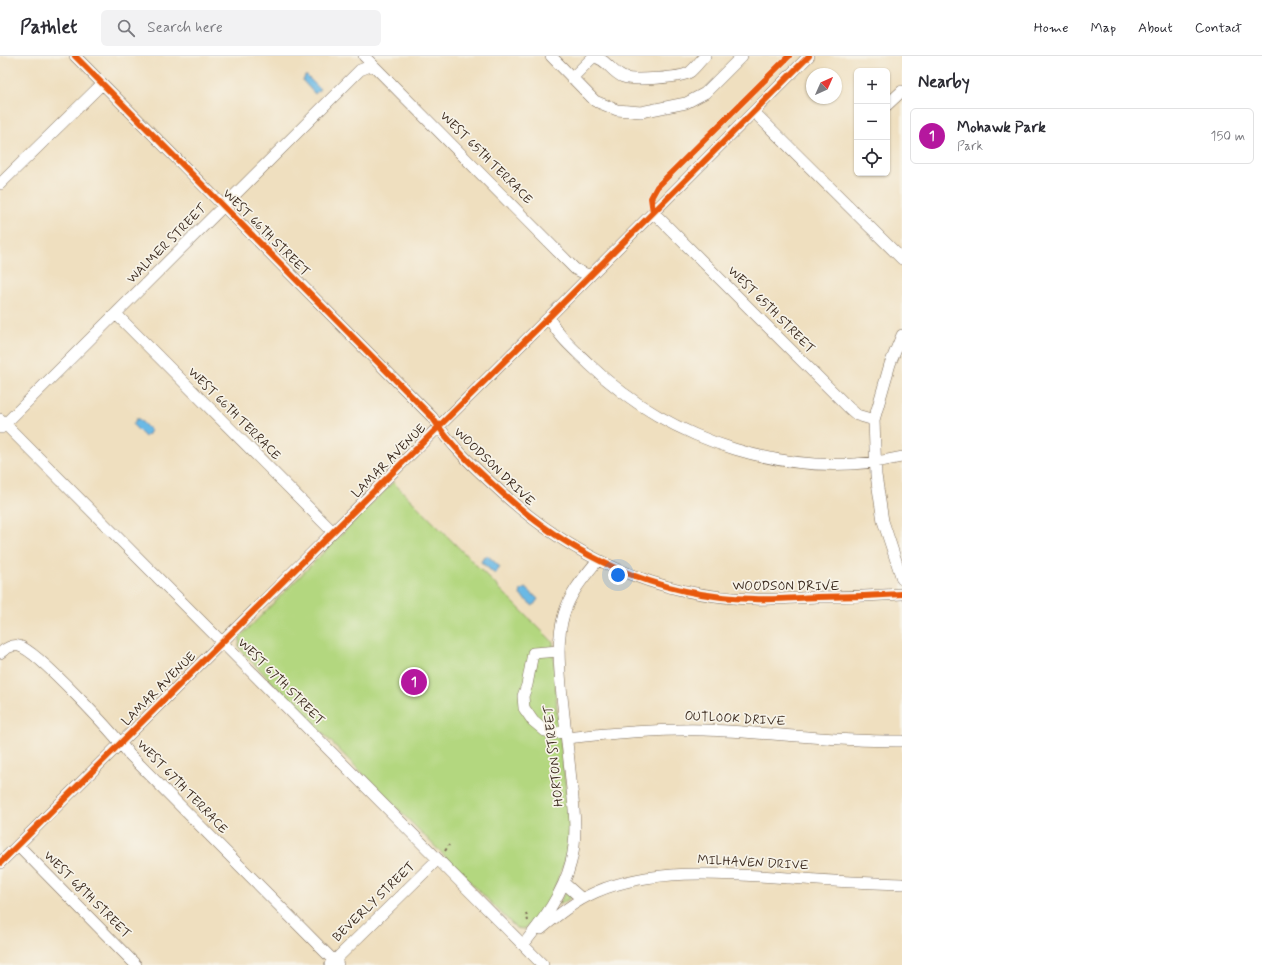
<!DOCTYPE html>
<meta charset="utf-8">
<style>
body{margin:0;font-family:Mynerve,sans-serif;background:#f2f2f3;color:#2b2b33}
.controls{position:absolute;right:12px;top:12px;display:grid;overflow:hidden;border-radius:6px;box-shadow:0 1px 3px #0004}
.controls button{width:36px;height:36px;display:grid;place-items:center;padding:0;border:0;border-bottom:1px solid #e1e1e2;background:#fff;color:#2b2b33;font:20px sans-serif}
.compass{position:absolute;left:806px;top:12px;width:36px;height:36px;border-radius:50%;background:#fff;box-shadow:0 1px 3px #0004;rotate:45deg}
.you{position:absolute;left:618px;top:519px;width:14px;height:14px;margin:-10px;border:3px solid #fff;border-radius:50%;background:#1a73e8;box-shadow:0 0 0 6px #1a73e833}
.badge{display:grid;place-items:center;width:26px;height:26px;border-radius:50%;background:#b5179e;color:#fff;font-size:13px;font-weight:700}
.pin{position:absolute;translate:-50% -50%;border:2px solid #fff;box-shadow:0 1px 4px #0006}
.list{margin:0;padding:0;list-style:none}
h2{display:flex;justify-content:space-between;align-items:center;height:52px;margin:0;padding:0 16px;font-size:17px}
h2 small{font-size:13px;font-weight:400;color:#7c7c81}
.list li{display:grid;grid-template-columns:26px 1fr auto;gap:12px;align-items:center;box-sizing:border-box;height:56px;margin:0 8px 8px;padding:0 8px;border:1px solid #e1e1e2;border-radius:6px}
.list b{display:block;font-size:15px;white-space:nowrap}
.list p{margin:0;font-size:13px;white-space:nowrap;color:#7c7c81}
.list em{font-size:13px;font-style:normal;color:#7c7c81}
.icon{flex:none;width:22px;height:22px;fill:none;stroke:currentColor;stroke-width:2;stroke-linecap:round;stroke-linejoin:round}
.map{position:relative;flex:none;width:902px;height:909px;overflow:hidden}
header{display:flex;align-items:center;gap:24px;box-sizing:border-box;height:56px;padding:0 20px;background:#fff;border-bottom:1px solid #e1e1e2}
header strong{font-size:19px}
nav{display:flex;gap:22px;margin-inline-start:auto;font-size:14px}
.search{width:280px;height:36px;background:#f2f2f3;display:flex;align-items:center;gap:10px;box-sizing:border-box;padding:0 14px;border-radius:6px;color:#7c7c81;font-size:15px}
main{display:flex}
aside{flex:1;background:#fff}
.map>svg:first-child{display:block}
.green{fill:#b3d77f;stroke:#77804e}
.water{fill:#6bb9e5;stroke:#537282}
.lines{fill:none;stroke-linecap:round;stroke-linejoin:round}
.minor-casing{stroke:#7a6956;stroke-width:12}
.path{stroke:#7a6956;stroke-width:2;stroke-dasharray:3 3;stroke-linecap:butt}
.minor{stroke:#fff;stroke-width:11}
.cycleway-casing{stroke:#f7f3e8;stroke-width:8}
.cycleway{stroke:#e8590c;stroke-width:6}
.labels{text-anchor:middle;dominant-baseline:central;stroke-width:3.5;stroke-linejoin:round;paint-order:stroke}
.street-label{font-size:13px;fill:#3b2a1e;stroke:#f7f3e8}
</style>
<header>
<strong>Pathlet</strong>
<div class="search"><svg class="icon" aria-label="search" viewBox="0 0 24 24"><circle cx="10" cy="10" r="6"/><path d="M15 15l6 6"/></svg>Search here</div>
<nav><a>Home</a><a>Map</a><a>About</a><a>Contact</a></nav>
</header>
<main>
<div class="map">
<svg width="902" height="909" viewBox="0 0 902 909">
<rect width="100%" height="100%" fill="#f7f3e8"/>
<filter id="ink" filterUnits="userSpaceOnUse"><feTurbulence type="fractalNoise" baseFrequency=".025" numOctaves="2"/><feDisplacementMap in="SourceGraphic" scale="8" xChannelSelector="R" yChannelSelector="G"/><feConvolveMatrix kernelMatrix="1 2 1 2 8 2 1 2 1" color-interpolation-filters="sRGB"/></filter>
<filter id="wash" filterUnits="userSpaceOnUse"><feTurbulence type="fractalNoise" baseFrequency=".012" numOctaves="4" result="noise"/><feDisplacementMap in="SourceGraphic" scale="16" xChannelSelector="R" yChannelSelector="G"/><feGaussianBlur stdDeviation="0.9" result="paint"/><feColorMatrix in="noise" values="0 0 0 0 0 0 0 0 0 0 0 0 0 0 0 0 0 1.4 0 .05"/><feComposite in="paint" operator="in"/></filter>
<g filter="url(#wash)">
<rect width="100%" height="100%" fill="#efdfbf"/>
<path class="green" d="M 393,426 L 553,586 L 557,655 L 569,758 L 569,780 L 567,800 L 549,846 L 533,867 L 524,873 L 516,872 L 242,596 L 239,590 L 240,581 Z
M 565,835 L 572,841 L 559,849 Z"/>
<path class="water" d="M 305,20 L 307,20 L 320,33 L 315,38 L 303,25 Z
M 136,363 L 139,363 L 151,375 L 145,381 L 133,369 Z
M 487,499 L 500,511 L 495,518 L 481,506 L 484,501 L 485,502 Z
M 526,532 L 538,543 L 533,550 L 520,539 L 521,534 Z"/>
</g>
<g filter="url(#ink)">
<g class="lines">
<g class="minor-casing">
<path id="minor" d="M 75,0 L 432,361 C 450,389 475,412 499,434 C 570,500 656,541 754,543 C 775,544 796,542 817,541 C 846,541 874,540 902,538
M 364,0 L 575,213 L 590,220
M 551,0 L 595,45 L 617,54 L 641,56 L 686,47 L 705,37 L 742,0
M 572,22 L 593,1 C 606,2 611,16 623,21 C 633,25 681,22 690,16 C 695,12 700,5 705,0
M 887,49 L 902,35
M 754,56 L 902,203
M 0,128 L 102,28
M 653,156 L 849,352 L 857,359 L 874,364
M 116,258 L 333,476
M 549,261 C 558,281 575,294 590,309 C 671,386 792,426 902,401
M 902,279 L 890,308 L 874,364 L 876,419 L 883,465 L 902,523
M 0,363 L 543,909
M 1,372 L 360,14 L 373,9
M 559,595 L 533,597 L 527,629 L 523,640 L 524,652 L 533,665 L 545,675 L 554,677 L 566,676
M 0,597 C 5,593 12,588 19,590 C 38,595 115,679 129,698 L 338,909
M 567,682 C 613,677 658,673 704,674 C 770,676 836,686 902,685
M 18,789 L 136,909
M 0,807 L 549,261 L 809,0
M 564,827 L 582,843
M 541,873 C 558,859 575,845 596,836 C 654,811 728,818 790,822 C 828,825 865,827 902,828
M 523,889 C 543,864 563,838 571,806 C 578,779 574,751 571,724 C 568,693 564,662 561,630 C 559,606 557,582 564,558 C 570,537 584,521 597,505
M 330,909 L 438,803"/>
</g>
<path class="path" d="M 445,795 L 449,789
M 526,857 L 528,865"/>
<use href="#minor" class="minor"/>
<g class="cycleway-casing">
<path id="cycleway" d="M 75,0 L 432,361 C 450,389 475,412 499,434 C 570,500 656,541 754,543 C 775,544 796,542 817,541 C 846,541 874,540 902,538
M 653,156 L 651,142 L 657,131 L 789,0
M 0,807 L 549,261 L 809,0"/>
</g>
<use href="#cycleway" class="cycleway"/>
</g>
</g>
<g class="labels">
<g class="street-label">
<text transform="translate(486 102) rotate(45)">WEST 65TH TERRACE</text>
<text transform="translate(266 177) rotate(45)">WEST 66TH STREET</text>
<text transform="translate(167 188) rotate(-45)">WALMER STREET</text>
<text transform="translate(771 254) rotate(45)">WEST 65TH STREET</text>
<text transform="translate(234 358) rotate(45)">WEST 66TH TERRACE</text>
<text transform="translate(389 405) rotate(-45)">LAMAR AVENUE</text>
<text transform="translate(494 411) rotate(44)">WOODSON DRIVE</text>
<text x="786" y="530">WOODSON DRIVE</text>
<text transform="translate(281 626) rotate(45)">WEST 67TH STREET</text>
<text transform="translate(159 633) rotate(-45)">LAMAR AVENUE</text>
<text transform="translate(735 663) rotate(3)">OUTLOOK DRIVE</text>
<text transform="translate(554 700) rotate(-96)">HORTON STREET</text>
<text transform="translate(182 731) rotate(46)">WEST 67TH TERRACE</text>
<text transform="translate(753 807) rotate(3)">MILHAVEN DRIVE</text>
<text transform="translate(87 839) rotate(45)">WEST 68TH STREET</text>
<text transform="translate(374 846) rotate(-44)">BEVERLY STREET</text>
</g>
</g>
</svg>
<div class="controls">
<button>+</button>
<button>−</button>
<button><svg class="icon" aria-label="locate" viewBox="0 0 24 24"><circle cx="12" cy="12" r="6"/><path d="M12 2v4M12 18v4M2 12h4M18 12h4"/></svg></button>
</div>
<svg class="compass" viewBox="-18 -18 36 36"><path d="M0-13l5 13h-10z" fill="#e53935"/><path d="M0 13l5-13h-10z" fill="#7c7c81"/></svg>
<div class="you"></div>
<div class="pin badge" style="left:414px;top:626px">1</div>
</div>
<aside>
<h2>Nearby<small></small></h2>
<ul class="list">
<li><span class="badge">1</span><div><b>Mohawk Park</b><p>Park</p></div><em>150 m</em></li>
</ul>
</aside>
</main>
